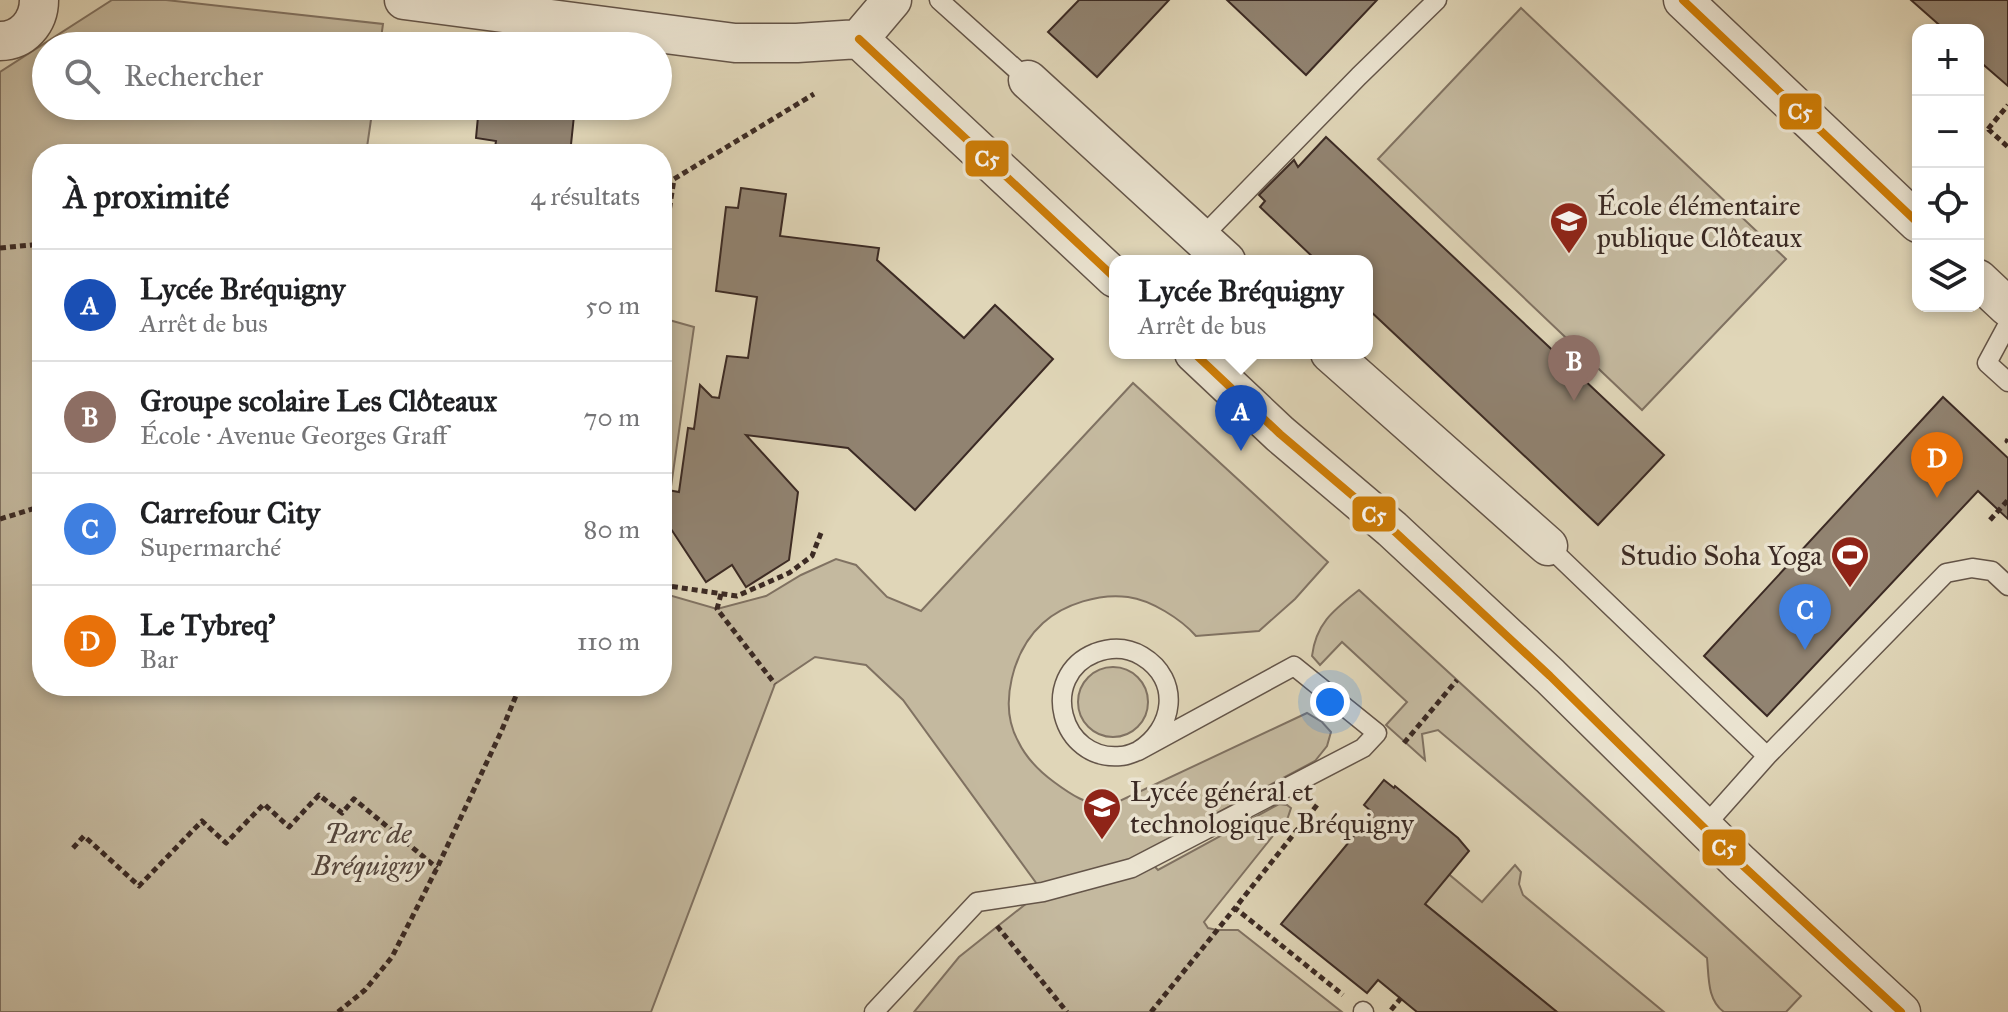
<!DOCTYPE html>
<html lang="fr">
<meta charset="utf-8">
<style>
body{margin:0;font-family:"IM FELL Great Primer",serif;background:#f6f6f6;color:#202124}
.controls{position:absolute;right:24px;top:24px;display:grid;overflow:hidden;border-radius:16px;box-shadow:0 4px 12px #0003}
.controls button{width:72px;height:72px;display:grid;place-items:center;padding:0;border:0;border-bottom:2px solid #e0e0e0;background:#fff;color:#202124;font:40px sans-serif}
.you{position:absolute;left:1330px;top:702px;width:28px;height:28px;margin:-20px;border:6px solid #fff;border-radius:50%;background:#1a73e8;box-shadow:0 0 0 12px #1a73e833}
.badge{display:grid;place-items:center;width:52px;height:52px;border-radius:50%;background:#ea580c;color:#fff;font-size:26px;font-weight:700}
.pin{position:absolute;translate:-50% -66px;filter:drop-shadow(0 2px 4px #0008)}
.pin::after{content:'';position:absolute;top:42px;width:28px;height:24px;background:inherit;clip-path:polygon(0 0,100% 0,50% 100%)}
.popup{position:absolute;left:1109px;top:255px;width:264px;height:104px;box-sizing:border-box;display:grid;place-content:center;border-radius:16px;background:#fff;filter:drop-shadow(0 2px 6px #0005);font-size:26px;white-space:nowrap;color:#757577}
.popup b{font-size:30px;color:#202124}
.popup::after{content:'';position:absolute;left:50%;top:100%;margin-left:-16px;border:16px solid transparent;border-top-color:#fff}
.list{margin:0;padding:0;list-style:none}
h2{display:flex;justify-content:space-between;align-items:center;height:104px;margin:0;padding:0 32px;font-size:34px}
h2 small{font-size:26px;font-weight:400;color:#757577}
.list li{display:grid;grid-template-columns:52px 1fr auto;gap:24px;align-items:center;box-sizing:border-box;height:112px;padding:0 32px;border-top:2px solid #e0e0e0}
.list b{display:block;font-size:30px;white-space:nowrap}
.list p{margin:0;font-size:26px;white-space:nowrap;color:#757577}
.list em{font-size:26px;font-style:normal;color:#757577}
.icon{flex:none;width:44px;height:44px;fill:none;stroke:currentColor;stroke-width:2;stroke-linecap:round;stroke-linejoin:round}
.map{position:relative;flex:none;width:2008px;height:1012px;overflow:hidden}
.search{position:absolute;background:#fff;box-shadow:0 4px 12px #0003;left:32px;top:32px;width:640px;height:88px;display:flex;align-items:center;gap:20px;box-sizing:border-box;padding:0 28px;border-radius:44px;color:#757577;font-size:30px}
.panel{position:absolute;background:#fff;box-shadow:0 4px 12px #0003;left:32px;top:144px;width:640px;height:552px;border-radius:32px}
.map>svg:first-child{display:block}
.green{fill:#c4b99f;stroke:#807262;stroke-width:2}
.building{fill:#918371;stroke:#3b2a24;stroke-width:2}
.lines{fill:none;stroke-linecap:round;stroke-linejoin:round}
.lane-casing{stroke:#645549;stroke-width:21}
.street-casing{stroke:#645549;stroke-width:41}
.path{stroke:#3b2a24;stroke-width:5;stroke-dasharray:6 4;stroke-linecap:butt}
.lane{stroke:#ebe4d1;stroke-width:18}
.street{stroke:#ebe4d1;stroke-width:38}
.bus-1-casing{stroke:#ebe4d1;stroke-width:14}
.bus-1{stroke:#ce7d07;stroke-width:8}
.labels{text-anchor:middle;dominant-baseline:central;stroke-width:7;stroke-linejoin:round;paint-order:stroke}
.poi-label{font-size:28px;fill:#3b2a24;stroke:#ebe4d1;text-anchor:start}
.park-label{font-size:28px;font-style:italic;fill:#56473d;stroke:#ebe4d1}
.line-badge{stroke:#ebe4d1;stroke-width:3}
.badge-label{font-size:22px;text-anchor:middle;font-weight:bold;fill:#fff}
</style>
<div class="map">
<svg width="2008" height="1012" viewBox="0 0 2008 1012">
<rect width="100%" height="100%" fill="#e0d6b8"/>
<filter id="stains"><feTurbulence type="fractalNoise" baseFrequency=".0025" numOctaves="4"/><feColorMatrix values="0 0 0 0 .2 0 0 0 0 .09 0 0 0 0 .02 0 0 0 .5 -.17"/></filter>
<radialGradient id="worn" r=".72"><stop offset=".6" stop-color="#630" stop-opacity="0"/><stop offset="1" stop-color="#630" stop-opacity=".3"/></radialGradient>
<path class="green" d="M 112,0 L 166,0 L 383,24 L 380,46 L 46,46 L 46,106 L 373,106 L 366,154 L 42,154 L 42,686 L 662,686 L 662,593 L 717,609 L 766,596 L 801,575 L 836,559 L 856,565 L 887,597 L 921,611 L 1133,383 L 1328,562 L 1295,599 L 1259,631 L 1196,636 C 1181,619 1151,600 1128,597 C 1100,593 1064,604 1043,623 C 1013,650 998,705 1018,741 C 1026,758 1039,771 1054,782 C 1070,794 1088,806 1109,806 L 1307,713 L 1322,722 L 1331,732 L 1327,746 L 1315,761 L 1142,853 L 1158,870 L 1279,804 L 1287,805 L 1291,808 L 1288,817 L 1204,922 L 1208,928 L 1217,930 L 1238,930 L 1342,1012 L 914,1012 L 959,957 L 1042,891 L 903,700 L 866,665 L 815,657 L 775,684 L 651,1012 L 0,1012 L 0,72 Z
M 1521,8 L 1786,259 L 1642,410 L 1378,159 Z
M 662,318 L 694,327 L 662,549 Z
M 1359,590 L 1801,996 L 1786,1012 L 1724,1012 C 1707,1000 1709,977 1707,958 L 1438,730 L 1422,734 L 1425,760 L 1386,725 L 1407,702 L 1342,642 L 1320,665 L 1312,656 C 1316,623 1334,610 1359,590 Z
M1078 702a35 35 0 1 1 70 0a35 35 0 1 1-70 0Z
M 1515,865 L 1521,872 L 1519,884 L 1523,895 L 1664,1012 L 1557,1012 L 1415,896 L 1439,866 L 1482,902 Z"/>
<path class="building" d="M 1079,0 L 1169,0 L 1097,77 L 1048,32 Z
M 1227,0 L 1377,0 L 1306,75 Z
M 1911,0 L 2008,0 L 2008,86 L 1978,60 L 1978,30 L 1945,30 Z
M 479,106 L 575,106 L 570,154 L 494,154 L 496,141 L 476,138 Z
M 1326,137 L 1664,455 L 1598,525 L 1367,308 L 1367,261 L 1317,261 L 1260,207 L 1265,201 L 1259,195 L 1294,160 L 1298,167 Z
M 741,188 L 786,194 L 780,236 L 879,248 L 877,260 L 964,338 L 995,305 L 1053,359 L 915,510 L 848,448 L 746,435 L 798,492 L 789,560 L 746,587 L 732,565 L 706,582 L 671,529 L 670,517 L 662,508 L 662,489 L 679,492 L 688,428 L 694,429 L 700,385 L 712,397 L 719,398 L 727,356 L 748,358 L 757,297 L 716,291 L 726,207 L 738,208 Z
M 1943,397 L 2008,458 L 2008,519 L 1978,491 L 1767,716 L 1704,656 Z
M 1384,780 L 1394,788 L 1395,786 L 1458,838 L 1469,851 L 1425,904 L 1557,1012 L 1417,1012 L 1378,980 L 1367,993 L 1281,924 L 1373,813 L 1364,805 Z"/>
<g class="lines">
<g class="lane-casing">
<path id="lane" d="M 939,0 L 1028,80
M 1201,238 L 1359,76 L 1437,0
M 2008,324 L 1987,363 L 2008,382
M 1548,546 L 1767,756
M 1703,825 L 1711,819 L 1767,756 L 1946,573 L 1972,568 L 1992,571 L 2008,586
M 1363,1011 L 1364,1012
M 874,1012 L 977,902 L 1043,892 L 1132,868 L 1363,748 L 1377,733 L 1294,666 L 1138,751 C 1133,753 1126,756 1121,756 C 1060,762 1038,676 1095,653 C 1111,647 1127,647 1142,656 C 1182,680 1174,729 1138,751"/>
</g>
<g class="street-casing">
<path id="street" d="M 404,0 L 735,43 L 797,43 L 859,39
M 1683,0 L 1918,223
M 859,39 L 1115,278
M 859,39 L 892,0
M 0,41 C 23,41 39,22 39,0
M 1028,80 L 1226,261
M 1978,279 L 2008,307
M 1194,353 L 1280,434 L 1392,529 L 1550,676 L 1740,863 L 1901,1012
M 1330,353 L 1548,546"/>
</g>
<path class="path" d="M 1978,129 L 1988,129 L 2008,147
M 1988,129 L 2008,105
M 0,248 L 42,244
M 662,258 L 674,179 L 814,94
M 2008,439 L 2007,441 L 2008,442
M 0,519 L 42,506
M 1990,520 L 2008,500
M 662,585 L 737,596 L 789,573 L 812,556 L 821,533
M 721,594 L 717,609 L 775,684
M 1404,743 L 1457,680
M 1317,805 L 1235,908 L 1343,995
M 73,848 L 84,836 L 139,886 L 202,821 L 226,843 L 264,804 L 289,827 L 319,795 L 342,813 L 354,799 L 437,868
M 997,926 L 1067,1012
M 1391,1010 L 1401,998
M 338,1012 L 365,990 L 392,957 L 437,868 L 501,732 L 520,686
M 1151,1012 L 1235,908"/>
<use href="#lane" class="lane"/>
<use href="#street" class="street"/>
<g class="bus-1-casing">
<path id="bus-1" d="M 1683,0 L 1918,223
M 859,39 L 1115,278
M 1194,353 L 1280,434 L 1392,529 L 1550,676 L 1740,863 L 1901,1012"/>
</g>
<use href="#bus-1" class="bus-1"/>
</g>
<defs>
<g id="school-pin" transform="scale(2)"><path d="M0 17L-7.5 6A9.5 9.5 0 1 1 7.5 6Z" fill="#8f2418" stroke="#ebe4d1"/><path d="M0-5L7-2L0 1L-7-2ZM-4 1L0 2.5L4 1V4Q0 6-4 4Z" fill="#fff"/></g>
<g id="stadium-pin" transform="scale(2)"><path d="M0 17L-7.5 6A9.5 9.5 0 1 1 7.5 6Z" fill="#8f2418" stroke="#ebe4d1"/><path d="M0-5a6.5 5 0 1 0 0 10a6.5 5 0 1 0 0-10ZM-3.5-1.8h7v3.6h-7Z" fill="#fff"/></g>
</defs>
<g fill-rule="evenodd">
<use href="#school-pin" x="1569" y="221"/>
<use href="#stadium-pin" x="1850" y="555"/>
<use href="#school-pin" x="1102" y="807"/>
</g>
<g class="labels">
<g class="poi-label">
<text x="1597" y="205">École élémentaire<tspan x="1597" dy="32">publique Clôteaux</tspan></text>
<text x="1822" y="555" text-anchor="end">Studio Soha Yoga</text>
<text x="1130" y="791">Lycée général et<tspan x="1130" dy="32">technologique Bréquigny</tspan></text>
</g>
<g class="park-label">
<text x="368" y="833">Parc de<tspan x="368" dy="32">Bréquigny</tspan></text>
</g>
</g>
<g class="line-badge">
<rect x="1778" y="92" width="45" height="39" rx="8" fill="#ce7d07"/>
<rect x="964" y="139" width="46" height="39" rx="8" fill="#ce7d07"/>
<rect x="1351" y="495" width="46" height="38" rx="8" fill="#ce7d07"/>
<rect x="1701" y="828" width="46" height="39" rx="8" fill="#ce7d07"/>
</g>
<g class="badge-label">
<text x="1800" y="119">C5</text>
<text x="987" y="166">C5</text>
<text x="1374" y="522">C5</text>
<text x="1724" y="855">C5</text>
</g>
<rect width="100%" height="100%" filter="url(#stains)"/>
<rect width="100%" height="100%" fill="url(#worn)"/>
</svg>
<div class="controls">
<button>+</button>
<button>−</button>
<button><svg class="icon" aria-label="locate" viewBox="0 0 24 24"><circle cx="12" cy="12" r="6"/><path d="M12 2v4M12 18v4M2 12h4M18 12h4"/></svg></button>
<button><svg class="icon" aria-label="layers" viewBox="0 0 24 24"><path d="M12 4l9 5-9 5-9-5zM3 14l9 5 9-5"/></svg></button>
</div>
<div class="you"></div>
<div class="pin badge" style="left:1241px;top:451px;background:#1a4fb4">A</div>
<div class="popup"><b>Lycée Bréquigny</b>Arrêt de bus</div>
<div class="pin badge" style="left:1574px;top:401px;background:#8d6e63">B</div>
<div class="pin badge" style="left:1805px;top:650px;background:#3f7fe0">C</div>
<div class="pin badge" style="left:1937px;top:498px;background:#e8710a">D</div>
<div class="search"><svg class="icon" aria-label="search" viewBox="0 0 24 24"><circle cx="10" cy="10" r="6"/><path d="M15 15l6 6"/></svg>Rechercher</div>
<section class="panel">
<h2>À proximité<small>4 résultats</small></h2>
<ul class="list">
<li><span class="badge" style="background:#1a4fb4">A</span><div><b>Lycée Bréquigny</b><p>Arrêt de bus</p></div><em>50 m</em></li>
<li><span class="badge" style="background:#8d6e63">B</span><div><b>Groupe scolaire Les Clôteaux</b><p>École · Avenue Georges Graff</p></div><em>70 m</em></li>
<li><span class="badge" style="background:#3f7fe0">C</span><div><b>Carrefour City</b><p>Supermarché</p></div><em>80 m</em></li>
<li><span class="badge" style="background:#e8710a">D</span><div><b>Le Tybreq'</b><p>Bar</p></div><em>110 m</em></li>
</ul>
</section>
</div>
